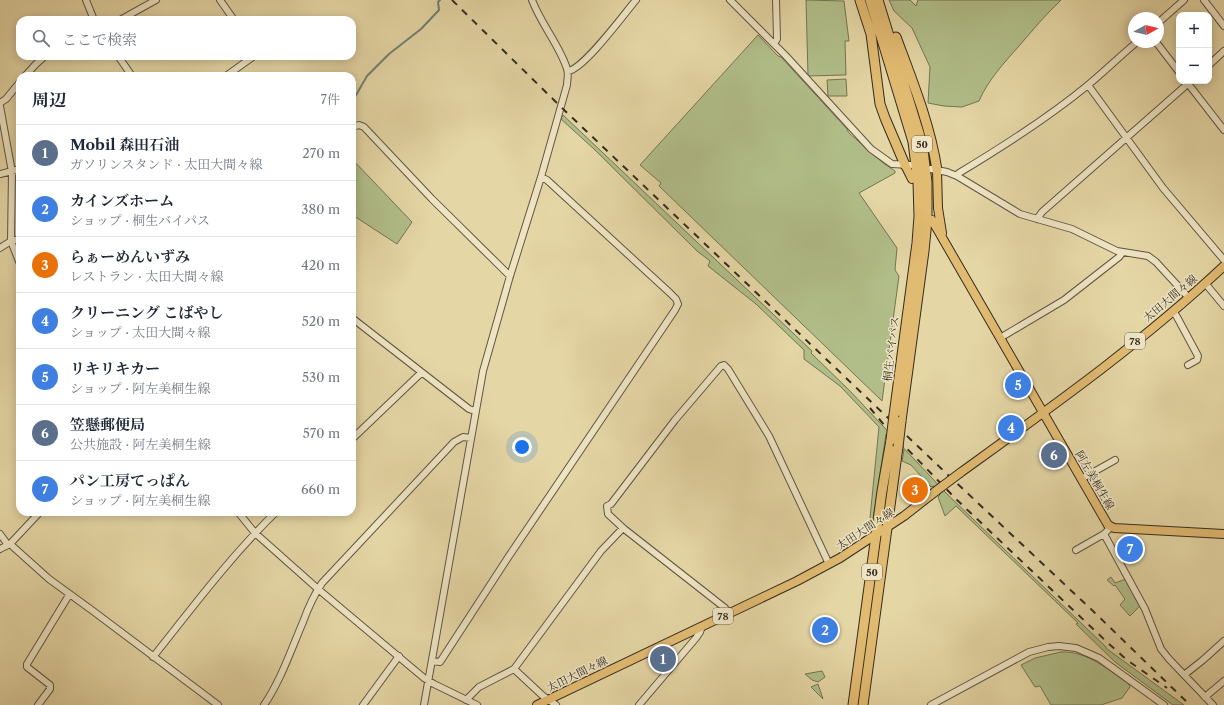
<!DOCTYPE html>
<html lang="ja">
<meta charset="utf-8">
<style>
body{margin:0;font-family:"Libre Caslon Text","Noto Serif JP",serif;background:#f2f2f3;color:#1f2937}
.controls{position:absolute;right:12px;top:12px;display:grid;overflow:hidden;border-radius:8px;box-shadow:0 2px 10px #0003}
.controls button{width:36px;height:36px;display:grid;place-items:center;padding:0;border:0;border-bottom:1px solid #e0e1e3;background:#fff;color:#1f2937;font:20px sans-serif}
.compass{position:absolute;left:1128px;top:12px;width:36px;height:36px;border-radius:50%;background:#fff;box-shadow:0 2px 10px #0003;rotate:82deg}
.you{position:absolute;left:522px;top:447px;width:14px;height:14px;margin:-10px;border:3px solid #fff;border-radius:50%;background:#1a73e8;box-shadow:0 0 0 6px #1a73e833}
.badge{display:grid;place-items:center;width:26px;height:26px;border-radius:50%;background:#b45309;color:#fff;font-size:13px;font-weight:700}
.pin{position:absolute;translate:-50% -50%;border:2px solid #fff;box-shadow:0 1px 4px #0006}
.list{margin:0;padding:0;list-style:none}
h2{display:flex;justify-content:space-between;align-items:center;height:52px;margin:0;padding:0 16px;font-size:17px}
h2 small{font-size:13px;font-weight:400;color:#747a83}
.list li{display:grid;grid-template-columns:26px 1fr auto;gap:12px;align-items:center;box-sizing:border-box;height:56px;padding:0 16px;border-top:1px solid #e0e1e3}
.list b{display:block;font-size:15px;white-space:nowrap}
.list p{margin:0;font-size:13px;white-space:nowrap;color:#747a83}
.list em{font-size:13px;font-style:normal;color:#747a83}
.icon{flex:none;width:22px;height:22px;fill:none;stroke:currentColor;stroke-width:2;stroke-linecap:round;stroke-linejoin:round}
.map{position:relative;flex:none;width:1224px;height:705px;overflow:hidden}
.search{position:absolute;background:#fff;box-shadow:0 2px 10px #0003;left:16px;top:16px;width:340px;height:44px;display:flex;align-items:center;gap:10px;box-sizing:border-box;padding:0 14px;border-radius:12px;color:#747a83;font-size:15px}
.panel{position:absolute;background:#fff;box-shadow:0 2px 10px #0003;left:16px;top:72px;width:340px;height:444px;border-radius:12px}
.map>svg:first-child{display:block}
.green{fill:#b1be89;stroke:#727554}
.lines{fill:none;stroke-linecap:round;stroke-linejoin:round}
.stream{stroke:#6f8172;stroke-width:2}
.minor-casing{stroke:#605641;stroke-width:8}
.major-casing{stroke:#342c20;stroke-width:10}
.highway-casing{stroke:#342c20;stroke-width:11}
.minor{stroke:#eee4c4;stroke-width:6}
.major{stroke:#e2bb72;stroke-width:8}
.highway{stroke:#e2bb72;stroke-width:9}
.rail{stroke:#342c20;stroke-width:2;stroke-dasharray:7 7;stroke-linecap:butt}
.major-bridge-casing{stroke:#342c20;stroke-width:10;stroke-linecap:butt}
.highway-bridge-casing{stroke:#342c20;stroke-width:11;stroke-linecap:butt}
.major-bridge{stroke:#e2bb72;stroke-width:8}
.highway-bridge{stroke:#e2bb72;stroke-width:9}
.labels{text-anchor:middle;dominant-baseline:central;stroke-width:3;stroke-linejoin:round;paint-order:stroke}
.shield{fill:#eee4c4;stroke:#6c6351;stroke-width:1}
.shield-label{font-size:10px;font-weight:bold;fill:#342c20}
.street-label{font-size:11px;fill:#342c20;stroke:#eee4c4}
</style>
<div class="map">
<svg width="1224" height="705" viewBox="0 0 1224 705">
<rect width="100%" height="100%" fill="#e5d6a5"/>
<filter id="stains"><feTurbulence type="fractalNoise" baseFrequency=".005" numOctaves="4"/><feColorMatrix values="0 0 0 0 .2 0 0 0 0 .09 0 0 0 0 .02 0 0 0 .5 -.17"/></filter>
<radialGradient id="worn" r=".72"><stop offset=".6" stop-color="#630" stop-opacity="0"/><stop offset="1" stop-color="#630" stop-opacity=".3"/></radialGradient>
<path class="green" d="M 806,0 L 844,1 L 849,41 L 845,41 L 846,75 L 808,76 Z
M 889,0 L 910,0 L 916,6 L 918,0 L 1061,0 C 1046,14 1033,30 1019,46 C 1004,63 988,80 979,101 L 962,107 L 944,106 L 928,103 L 930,67 L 912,28 L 894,11 Z
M 758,35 L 778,56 L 781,57 L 847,129 C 849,135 853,136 857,140 C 869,152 881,162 895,171 L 895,173 L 859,193 L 897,248 L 895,270 L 899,276 L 882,401 L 659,186 L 661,183 L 640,165 Z
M 846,79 L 847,96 L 828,96 L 827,80 Z
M 563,115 L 812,351 L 811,353 L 850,391 L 946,493 L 1106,647 L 1107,649 L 1184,705 L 1173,705 L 1115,662 L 1076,624 L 1078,623 L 956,506 L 945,516 L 938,497 L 940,495 L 934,486 L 931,487 L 911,465 L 902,461 L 904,450 L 886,434 L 873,520 L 869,528 L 879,427 L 840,386 L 804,359 L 804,350 L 756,304 L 708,266 L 710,261 L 697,251 L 594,149 L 561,119 Z
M 352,159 L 412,222 L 397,244 L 354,216 L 352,218 Z
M 1111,577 L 1115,583 L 1126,579 L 1140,606 L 1130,616 L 1120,605 L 1125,599 L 1115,585 L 1114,586 L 1107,580 Z
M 1061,652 C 1088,651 1108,670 1129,684 L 1130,687 L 1122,698 L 1101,705 L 1051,705 L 1040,686 L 1035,687 L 1021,665 L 1035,658 Z
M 822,671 L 825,677 L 818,682 L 812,680 L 805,674 Z
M 818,684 L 823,699 L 811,687 Z"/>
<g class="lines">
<path class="stream" d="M 352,102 L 367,76 L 389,54 L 421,29 L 439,10 L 438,2 L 440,0"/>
<g class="minor-casing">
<path id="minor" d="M 86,0 L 94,20
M 220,0 L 234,20
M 730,0 L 786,56 L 871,149 L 892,164 L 910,165
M 1204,0 L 1224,26
M 120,20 L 156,0
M 1158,23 L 1184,0
M 1156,42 L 1179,72
M 774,44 L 777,39 L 776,0
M 118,56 L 132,76
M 1209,65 L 1224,51
M 568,71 C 584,69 624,14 636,0
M 25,76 L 36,64 L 45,56
M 226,76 L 254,56
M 1186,81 L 1224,130
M 1088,85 L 1163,188 L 1224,260
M 0,103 L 6,99 L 20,82
M 0,106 L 12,172 L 11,241 L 20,264
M 352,127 L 359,125 L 364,127 L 432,199 L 510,276
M 931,169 L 947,172 L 957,176 L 1020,214 L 1072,229 L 1117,251 L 1148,256 L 1156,262 L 1189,298
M 0,174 L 20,169
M 957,176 L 959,173 C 1004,146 1048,118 1088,85 C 1105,71 1120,56 1137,42
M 1037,219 L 1042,212 L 1191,81
M 0,248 L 11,241 L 20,239
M 1205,283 L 1224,306
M 1173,311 L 1177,317 L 1198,356 L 1197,360 L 1188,365
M 352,318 L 469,409 L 475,411
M 1000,338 L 1064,300 L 1119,257 L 1122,253
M 352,439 L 421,373
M 1081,479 L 1115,460
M 238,512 L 255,533 L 318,589 L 424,678 L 434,684 L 477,705
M 0,534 L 8,545
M 1104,534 L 1145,609 L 1161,649 L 1169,659 L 1213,705
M 10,544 L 49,579 L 93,611 L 218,705
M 0,549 L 10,544 L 40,512
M 1076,550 L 1104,534 L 1110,528
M 729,613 L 725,608 L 623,528 L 608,514 L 607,506 L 611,504 L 675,420 L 721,366 L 724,365 L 728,369 L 769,436 L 829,564
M 153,657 C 192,608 231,556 276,512
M 432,661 L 440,662 L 442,659 L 509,556 L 675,310 L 678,304 L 676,299 L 670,293 L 547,180 L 541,177
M 1184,675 L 1203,660 L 1224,641
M 1205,697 L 1224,681
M 466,700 L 479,687 L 514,669
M 38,705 L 50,689 L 50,685 L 27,667 L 27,664 L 69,595
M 264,705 C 281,680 291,650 303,622 C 308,608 314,595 322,583 L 454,442 L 463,437 L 471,438
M 363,705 L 399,656
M 424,705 L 483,371 L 510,276 L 541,177 L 567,85 C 567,80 569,74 567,69 C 560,46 541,24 532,0
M 556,705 L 543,696 L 514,669 L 601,551 L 623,528
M 639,705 L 696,638 L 700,632 L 702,626
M 931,705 L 1029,652 L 1048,647 L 1059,646 L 1076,648 L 1099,658 L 1164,705"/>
</g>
<g class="major-casing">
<path id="major" d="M 905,165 L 912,179
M 937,170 L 938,208 L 942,233
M 932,220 L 1108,525 L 1114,528 L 1224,534
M 960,473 C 1050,408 1142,343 1224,266
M 537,705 L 797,581 L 840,558 L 904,516 L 936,491"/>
</g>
<g class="highway-casing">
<path id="highway" d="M 860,0 L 871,34 L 880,104 L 885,118 L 905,165
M 870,0 L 913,142 L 918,182 L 919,216 L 917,243 L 894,415
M 878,0 L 919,133 L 923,150 L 927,182 L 927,220 L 924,251 L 901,421
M 896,37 C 912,80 930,124 937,170
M 853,705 L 882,491 L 891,440
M 863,705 L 898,447"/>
</g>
<use href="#minor" class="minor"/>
<use href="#major" class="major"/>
<use href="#highway" class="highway"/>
<path class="rail" d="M 452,0 L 561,107 L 947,474 L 1094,612 L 1190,705
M 870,408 L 885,426 L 957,500 L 1108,643 L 1127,660 L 1167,688"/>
<g class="major-bridge-casing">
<path id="major-bridge" d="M 936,491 L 960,473"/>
</g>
<g class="highway-bridge-casing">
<path id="highway-bridge" d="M 891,440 L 894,415
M 898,447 L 901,421"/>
</g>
<use href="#major-bridge" class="major-bridge"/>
<use href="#highway-bridge" class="highway-bridge"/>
</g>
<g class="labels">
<g class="shield">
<rect x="912" y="136" width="20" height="16" rx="3"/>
<rect x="1125" y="333" width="20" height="16" rx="3"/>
<rect x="862" y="564" width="20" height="16" rx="3"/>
<rect x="713" y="608" width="20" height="16" rx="3"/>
</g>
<g class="shield-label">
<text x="922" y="144">50</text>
<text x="1135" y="341">78</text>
<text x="872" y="572">50</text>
<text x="723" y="616">78</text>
</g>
<g class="street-label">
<text transform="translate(1170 298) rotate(-40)">太田大間々線</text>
<text transform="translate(891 349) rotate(-83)">桐生バイパス</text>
<text transform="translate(1095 480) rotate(60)">阿左美桐生線</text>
<text transform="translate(865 529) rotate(-33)">太田大間々線</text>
<text transform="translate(577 674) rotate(-26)">太田大間々線</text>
</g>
</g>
<rect width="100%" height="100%" filter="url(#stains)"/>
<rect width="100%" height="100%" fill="url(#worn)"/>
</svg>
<div class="controls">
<button>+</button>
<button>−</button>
</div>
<svg class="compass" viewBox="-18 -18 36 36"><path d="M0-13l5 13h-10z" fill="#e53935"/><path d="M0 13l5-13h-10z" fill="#747a83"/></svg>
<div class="you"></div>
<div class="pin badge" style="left:663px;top:659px;background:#5c6f8a">1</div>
<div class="pin badge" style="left:825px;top:630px;background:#3f7fe0">2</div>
<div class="pin badge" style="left:915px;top:490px;background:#e8710a">3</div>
<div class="pin badge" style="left:1011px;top:428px;background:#3f7fe0">4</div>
<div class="pin badge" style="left:1018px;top:385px;background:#3f7fe0">5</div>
<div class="pin badge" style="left:1054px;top:455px;background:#5c6f8a">6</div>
<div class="pin badge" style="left:1130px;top:549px;background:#3f7fe0">7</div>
<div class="search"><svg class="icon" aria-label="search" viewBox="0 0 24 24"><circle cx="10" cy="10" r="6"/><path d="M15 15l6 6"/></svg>ここで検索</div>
<section class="panel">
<h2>周辺<small>7件</small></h2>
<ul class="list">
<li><span class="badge" style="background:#5c6f8a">1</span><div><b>Mobil 森田石油</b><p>ガソリンスタンド · 太田大間々線</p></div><em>270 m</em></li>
<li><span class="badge" style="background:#3f7fe0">2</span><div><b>カインズホーム</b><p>ショップ · 桐生バイパス</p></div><em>380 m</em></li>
<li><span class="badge" style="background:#e8710a">3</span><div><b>らぁーめんいずみ</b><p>レストラン · 太田大間々線</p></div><em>420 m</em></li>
<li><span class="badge" style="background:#3f7fe0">4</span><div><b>クリーニング こばやし</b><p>ショップ · 太田大間々線</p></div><em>520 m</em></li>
<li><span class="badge" style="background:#3f7fe0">5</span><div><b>リキリキカー</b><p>ショップ · 阿左美桐生線</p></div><em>530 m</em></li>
<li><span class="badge" style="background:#5c6f8a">6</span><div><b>笠懸郵便局</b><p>公共施設 · 阿左美桐生線</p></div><em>570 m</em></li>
<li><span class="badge" style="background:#3f7fe0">7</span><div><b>パン工房てっぱん</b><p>ショップ · 阿左美桐生線</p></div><em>660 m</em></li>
</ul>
</section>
</div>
